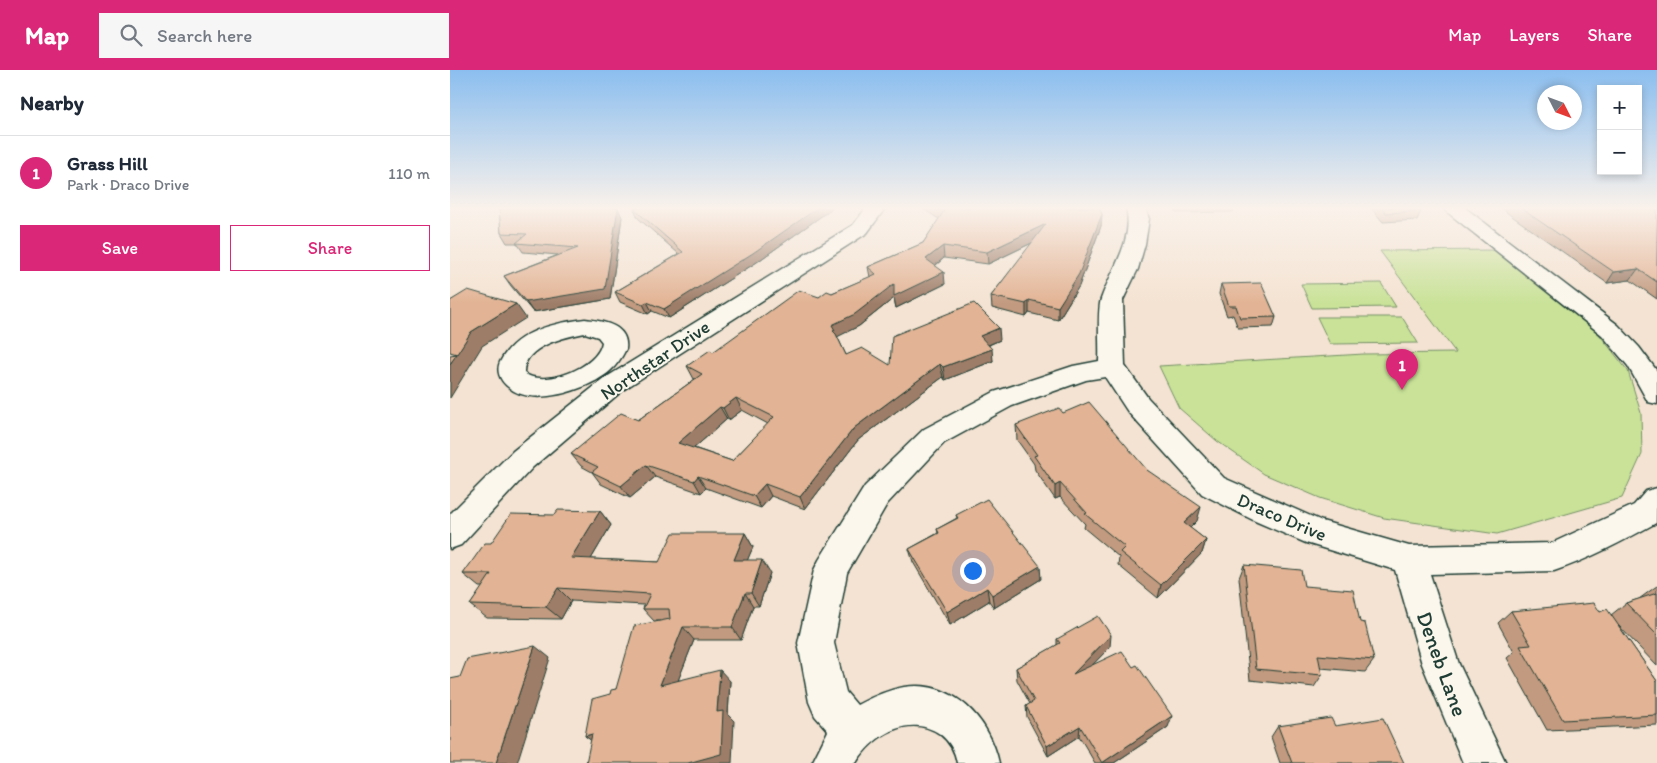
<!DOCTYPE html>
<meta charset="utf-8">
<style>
body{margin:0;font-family:Itim,sans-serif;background:#f6f6f7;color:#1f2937}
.controls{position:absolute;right:15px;top:15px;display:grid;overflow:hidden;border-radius:0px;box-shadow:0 2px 8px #0003}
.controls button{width:45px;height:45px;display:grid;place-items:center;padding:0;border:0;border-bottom:1px solid #e0e1e3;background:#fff;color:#1f2937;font:25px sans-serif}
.compass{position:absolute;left:1087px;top:15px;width:45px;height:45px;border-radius:50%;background:#fff;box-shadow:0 2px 8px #0003;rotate:132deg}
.you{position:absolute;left:522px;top:500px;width:18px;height:18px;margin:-12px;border:4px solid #fff;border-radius:50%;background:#1a73e8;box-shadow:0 0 0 8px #1a73e833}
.badge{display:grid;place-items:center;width:32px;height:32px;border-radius:50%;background:#db2777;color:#fff;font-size:16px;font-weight:700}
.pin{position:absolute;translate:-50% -41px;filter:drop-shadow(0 1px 2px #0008)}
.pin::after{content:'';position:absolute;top:26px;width:18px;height:15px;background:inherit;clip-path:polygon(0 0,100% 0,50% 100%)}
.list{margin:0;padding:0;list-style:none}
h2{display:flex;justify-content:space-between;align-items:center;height:65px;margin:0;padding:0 20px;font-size:21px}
h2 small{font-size:16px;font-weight:400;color:#747a83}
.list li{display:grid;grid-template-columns:32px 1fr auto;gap:15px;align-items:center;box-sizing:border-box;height:75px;padding:0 20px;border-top:1px solid #e0e1e3}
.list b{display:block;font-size:19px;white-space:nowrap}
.list p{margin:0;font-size:16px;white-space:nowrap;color:#747a83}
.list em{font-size:16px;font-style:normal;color:#747a83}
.actions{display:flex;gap:10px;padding:15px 20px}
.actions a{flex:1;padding:11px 0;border:1px solid #db2777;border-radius:0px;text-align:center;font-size:18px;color:#db2777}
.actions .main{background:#db2777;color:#fff}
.icon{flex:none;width:28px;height:28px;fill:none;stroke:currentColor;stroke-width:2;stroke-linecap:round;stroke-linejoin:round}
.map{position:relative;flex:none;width:1207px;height:693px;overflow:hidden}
header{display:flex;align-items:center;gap:30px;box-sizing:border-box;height:70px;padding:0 25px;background:#db2777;color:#fff}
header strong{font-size:24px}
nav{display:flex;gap:28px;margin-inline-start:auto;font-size:18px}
.search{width:350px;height:45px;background:#f6f6f7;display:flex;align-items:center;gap:12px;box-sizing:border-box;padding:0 18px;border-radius:0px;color:#747a83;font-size:19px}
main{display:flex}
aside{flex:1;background:#fff}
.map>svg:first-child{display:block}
.green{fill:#c9e298;stroke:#749066}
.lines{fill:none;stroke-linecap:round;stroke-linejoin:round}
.street-casing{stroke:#1f3d34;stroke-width:3}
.street{fill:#fbf7ec;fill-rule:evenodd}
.wall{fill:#c29a7f;stroke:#1f3d34;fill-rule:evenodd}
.shaded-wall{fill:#9e7d68;stroke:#1f3d34}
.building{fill:#e2b394;stroke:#1f3d34;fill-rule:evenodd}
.labels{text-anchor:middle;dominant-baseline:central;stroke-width:4;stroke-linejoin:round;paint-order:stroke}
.street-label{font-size:19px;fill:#1f3d34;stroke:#fbf7ec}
.near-street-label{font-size:22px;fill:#1f3d34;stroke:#fbf7ec}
</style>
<header>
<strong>Map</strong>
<div class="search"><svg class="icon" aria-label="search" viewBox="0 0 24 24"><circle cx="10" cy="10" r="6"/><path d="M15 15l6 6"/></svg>Search here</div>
<nav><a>Map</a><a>Layers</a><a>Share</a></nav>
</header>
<main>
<aside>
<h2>Nearby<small></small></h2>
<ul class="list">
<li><span class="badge">1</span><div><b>Grass Hill</b><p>Park · Draco Drive</p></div><em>110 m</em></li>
</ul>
<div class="actions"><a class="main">Save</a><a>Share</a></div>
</aside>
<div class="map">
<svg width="1207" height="693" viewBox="0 0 1207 693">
<rect width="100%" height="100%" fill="#f4e3d2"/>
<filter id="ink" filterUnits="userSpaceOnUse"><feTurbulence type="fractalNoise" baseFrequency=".02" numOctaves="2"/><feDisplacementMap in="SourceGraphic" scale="10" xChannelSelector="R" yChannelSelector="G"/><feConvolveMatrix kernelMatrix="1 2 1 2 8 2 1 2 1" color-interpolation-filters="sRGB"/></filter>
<g filter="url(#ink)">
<path class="green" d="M 1050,180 L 1141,254 L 1178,301 L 1191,343 L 1192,384 L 1172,428 L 1047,464 L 934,448 L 870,428 L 814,404 L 767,371 L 729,338 L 709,296 L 914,284 L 1006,283 L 930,181 Z
M 931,213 L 946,237 L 862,238 L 851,214 Z
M 867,247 L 952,247 L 968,273 L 880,274 Z"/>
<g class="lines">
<g class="street-casing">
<path id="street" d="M 417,137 L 436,137 L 417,163 L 173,320 L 83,397 L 11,475 L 0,479 L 0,444 L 63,381 L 155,308 L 403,155 Z
M 676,137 L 695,137 L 699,149 L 695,174 L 688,199 L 673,230 L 675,296 L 698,328 L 774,408 L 872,451 L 959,476 L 1102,473 L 1184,435 L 1196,421 L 1207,418 L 1206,453 C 1173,471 1140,489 1104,501 L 980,504 L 1009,594 L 1056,693 L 1013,693 L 972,594 L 945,500 L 856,473 L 805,451 L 752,424 L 678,342 L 655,307 L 636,310 L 562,336 L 494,373 L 437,434 L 397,503 L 384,573 L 396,622 L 407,635 C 422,627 437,620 454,617 C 502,609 540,649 549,693 L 507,693 C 505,681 500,672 490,664 C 459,643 423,665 406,693 L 362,693 L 378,661 L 365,646 L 359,632 L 348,573 L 364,500 L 369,490 L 415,416 L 474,359 L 544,322 L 623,296 L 649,291 C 650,276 647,241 651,229 C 662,198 684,171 676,137 Z
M 994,137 L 1014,137 L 1168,255 L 1189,277 L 1207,301 L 1207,334 L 1198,332 L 1178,296 L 1152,265 L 996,141 Z
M 135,249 C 153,251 179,255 176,279 C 172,287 167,295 160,301 C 138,320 81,339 57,316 C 50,310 46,301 50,292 C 65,261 104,253 135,249 ZM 135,263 L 148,267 L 152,272 C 148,298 94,318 74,303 C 73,276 115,267 135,263 Z"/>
</g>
<use href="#street" class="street"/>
</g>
<path class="wall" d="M 49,137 L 160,137 L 172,147 L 160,229 L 83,242 L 61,216 L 54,206 L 108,185 L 73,182 L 67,173 L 57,173 L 51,163 Z
M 191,137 L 384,137 L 307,192 L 219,248 L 202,241 L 198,244 L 170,232 L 165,222 L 229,184 L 188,148 L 184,139 Z
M 470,137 L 649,137 L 652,144 L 651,156 L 629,216 L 608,250 L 579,243 L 576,247 L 542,238 L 541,226 L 582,173 L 538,194 L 494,188 L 485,196 L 495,214 L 446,238 L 444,228 L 409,256 L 387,266 L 396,285 L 440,295 L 550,270 L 539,275 L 543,291 L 495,310 L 493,307 L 408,370 L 355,439 L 321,426 L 311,438 L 256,418 L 251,423 L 205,407 L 180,428 L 151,414 L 142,402 L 131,396 L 121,384 L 188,350 L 245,309 L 244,309 L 237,296 L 263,282 L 369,227 L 382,223 L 420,207 L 418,197 L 473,173 L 489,149 ZM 292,340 L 318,354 L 282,391 L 244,378 L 277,349 L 279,350 Z
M 724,137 L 785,137 L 783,142 L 726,143 Z
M 920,137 L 967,137 L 971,141 L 967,150 L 933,152 Z
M 1049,137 L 1207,137 L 1207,229 L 1180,210 L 1157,213 Z
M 771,214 L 826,247 L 823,257 L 788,258 L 783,245 L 777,246 L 769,224 Z
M 613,343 L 697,400 L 747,451 L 740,458 L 756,470 L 752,483 L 708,528 L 668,495 L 669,487 L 634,458 L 635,454 L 610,427 L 605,429 L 585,400 L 584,394 L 567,370 L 566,355 Z
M 150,441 L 161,455 L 141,489 L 209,492 L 295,463 L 303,477 L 297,490 L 320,503 L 309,536 L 303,536 L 291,570 L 244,570 L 228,610 L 280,611 L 278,645 L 284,651 L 141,670 L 135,666 L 160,624 L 166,619 L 210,551 L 204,551 L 193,539 L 194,535 L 121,531 L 111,549 L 37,548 L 20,535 L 33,517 L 29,517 L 13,504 L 41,473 L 104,445 Z
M 506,445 L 591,509 L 544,538 L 539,531 L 500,555 L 463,492 L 459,479 L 488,463 L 487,459 L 507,448 Z
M 794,495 L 854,516 L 910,552 L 924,590 L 915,602 L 871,598 L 872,605 L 864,617 L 800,610 L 789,508 Z
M 1207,516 L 1207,596 L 1168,555 L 1207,611 L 1207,655 L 1097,660 L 1057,588 L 1064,582 L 1048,553 L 1061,541 L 1150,542 L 1161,545 L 1176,533 L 1189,529 L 1204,518 Z
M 607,569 L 660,577 L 642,595 L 718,657 L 664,693 L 645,693 L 629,666 L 598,686 L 577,647 L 576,636 L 580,634 L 567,610 L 566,598 L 607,575 Z
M 828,656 L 885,656 L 954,693 L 830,693 L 821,667 Z"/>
<path class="shaded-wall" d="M 369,137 L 384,137 L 307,192 L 219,248 L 214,239 Z
M 168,138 L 172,147 L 160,229 L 83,242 L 76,232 Z
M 652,144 L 651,156 L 629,216 L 608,250 L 608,237 Z
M 596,154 L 596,166 L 538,194 L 537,182 Z
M 493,176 L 494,188 L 478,201 L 476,189 Z
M 1188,199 L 1180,210 L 1157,213 L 1164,202 Z
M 494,202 L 495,214 L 446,238 L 444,228 L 409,256 L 387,267 L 383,261 L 382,255 L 444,214 Z
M 579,230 L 579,243 L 576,247 L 576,234 Z
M 197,232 L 202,241 L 198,244 L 193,234 Z
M 66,234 L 76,248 L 32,276 L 0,328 L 0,294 L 21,262 Z
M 549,258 L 550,270 L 531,278 L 530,266 Z
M 542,279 L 543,291 L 495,310 L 493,297 Z
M 490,294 L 493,307 L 408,370 L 355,439 L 350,427 L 404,358 Z
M 286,328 L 292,340 L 279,350 L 273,338 Z
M 270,337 L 277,349 L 235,386 L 228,373 Z
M 196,395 L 205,407 L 180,428 L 171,416 Z
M 248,406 L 256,418 L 251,423 L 244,411 Z
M 610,413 L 610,427 L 605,429 L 605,416 Z
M 315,414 L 321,426 L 311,438 L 304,426 Z
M 751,437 L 747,451 L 731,467 L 734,453 Z
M 150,441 L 161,455 L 134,501 L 121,488 Z
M 295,463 L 303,477 L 292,503 L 284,490 Z
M 756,470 L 752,483 L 708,528 L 711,515 Z
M 312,490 L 320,503 L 309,536 L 301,523 Z
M 590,496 L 591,509 L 544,538 L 542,525 Z
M 108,518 L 121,531 L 111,549 L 96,537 Z
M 537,518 L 539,531 L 500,555 L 497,542 Z
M 295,523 L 303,536 L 291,570 L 282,557 Z
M 233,557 L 244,570 L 222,626 L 210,615 Z
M 661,565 L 660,577 L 622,616 L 623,604 Z
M 85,576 L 100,588 L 67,693 L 46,693 Z
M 270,600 L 280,611 L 278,645 L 284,651 L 282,693 L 238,693 L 267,642 Z
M 722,646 L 718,657 L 664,693 L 652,693 Z
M 630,656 L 629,666 L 598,686 L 597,676 Z
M 142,664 L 150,677 L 135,666 Z"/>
<path class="building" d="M 49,137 L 156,137 L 168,138 L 155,219 L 76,232 L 54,206 L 128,178 L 66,173 L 77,164 L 51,163 Z
M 191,137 L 369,137 L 303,183 L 214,239 L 197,232 L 193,234 L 165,222 L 233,182 L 184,139 Z
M 487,137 L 649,137 L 652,144 L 629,204 L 608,237 L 579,230 L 576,234 L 541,226 L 596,154 L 537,182 L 493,176 L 476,189 L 494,202 L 444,226 L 444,214 L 405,244 L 382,255 L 385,260 L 383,261 L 386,264 L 396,285 L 412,278 L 440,295 L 442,266 L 524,233 L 549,258 L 530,266 L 542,279 L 493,297 L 490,294 L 404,358 L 350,427 L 315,414 L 304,426 L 248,406 L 244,411 L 196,395 L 171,416 L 142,402 L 148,397 L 121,384 L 171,343 L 188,350 L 252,304 L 237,296 L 260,280 L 263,282 L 349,220 L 369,227 L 377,221 L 382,223 L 426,204 L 418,197 L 473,173 L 494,141 ZM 286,328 L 324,347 L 282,391 L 228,373 L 270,337 L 273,338 Z
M 931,137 L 967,137 L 971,141 L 936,143 Z
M 1069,137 L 1207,137 L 1207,212 L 1188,199 L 1164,202 Z
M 811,213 L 826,247 L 790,248 L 786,236 L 779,236 L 771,214 Z
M 18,220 L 66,234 L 21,262 L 7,284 L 0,282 L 0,231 Z
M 7,284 L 0,294 L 0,285 Z
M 639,332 L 697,400 L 751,437 L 734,453 L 756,470 L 711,515 L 670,482 L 675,477 L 635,444 L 637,443 L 610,413 L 605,416 L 584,386 L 587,385 L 566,355 L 609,338 L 613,343 Z
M 537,429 L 590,496 L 542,525 L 537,518 L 497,542 L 459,479 L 489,463 L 487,459 L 508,448 L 506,445 Z
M 108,440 L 150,441 L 121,488 L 209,492 L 223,463 L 295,463 L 284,490 L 312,490 L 301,523 L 295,523 L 282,557 L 233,557 L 210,615 L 270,600 L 267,642 L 273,641 L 271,684 L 238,693 L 136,693 L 142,664 L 135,666 L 142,629 L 160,624 L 161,620 L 166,619 L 184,556 L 220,549 L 219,539 L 193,539 L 200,524 L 108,518 L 96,537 L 20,535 L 41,504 L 13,504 L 35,473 L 41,473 L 61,444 L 104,445 Z
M 794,495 L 851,500 L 854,516 L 903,520 L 910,552 L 915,553 L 924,590 L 868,585 L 872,605 L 806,599 Z
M 1207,523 L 1207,565 L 1176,533 Z
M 1144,533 L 1150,542 L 1157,539 L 1207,611 L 1207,645 L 1113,650 L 1070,576 L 1081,575 L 1061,541 Z
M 648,546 L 661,565 L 623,604 L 672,581 L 683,597 L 687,595 L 722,646 L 652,693 L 630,656 L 597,676 L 576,636 L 584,631 L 566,598 L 610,573 L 607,569 Z
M 85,576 L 46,693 L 0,693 L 0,609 L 10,607 L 17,589 Z
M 881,648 L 885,656 L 933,648 L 954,693 L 842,693 L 828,656 Z"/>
</g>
<linearGradient id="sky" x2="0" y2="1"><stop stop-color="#8bbeef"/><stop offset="0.59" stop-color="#faf2eb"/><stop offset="1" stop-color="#faf2eb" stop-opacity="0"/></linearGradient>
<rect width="1207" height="234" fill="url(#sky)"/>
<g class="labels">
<g class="street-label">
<text transform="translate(205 290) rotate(-34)">Northstar Drive</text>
<text transform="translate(832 447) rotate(23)">Draco Drive</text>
</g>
<g class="near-street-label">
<text transform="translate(992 594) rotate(70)">Deneb Lane</text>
</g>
</g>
</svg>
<div class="controls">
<button>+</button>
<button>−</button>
</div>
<svg class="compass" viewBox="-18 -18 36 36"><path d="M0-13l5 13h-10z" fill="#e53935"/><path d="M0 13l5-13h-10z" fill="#747a83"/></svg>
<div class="you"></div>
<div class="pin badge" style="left:952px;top:320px">1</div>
</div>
</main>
